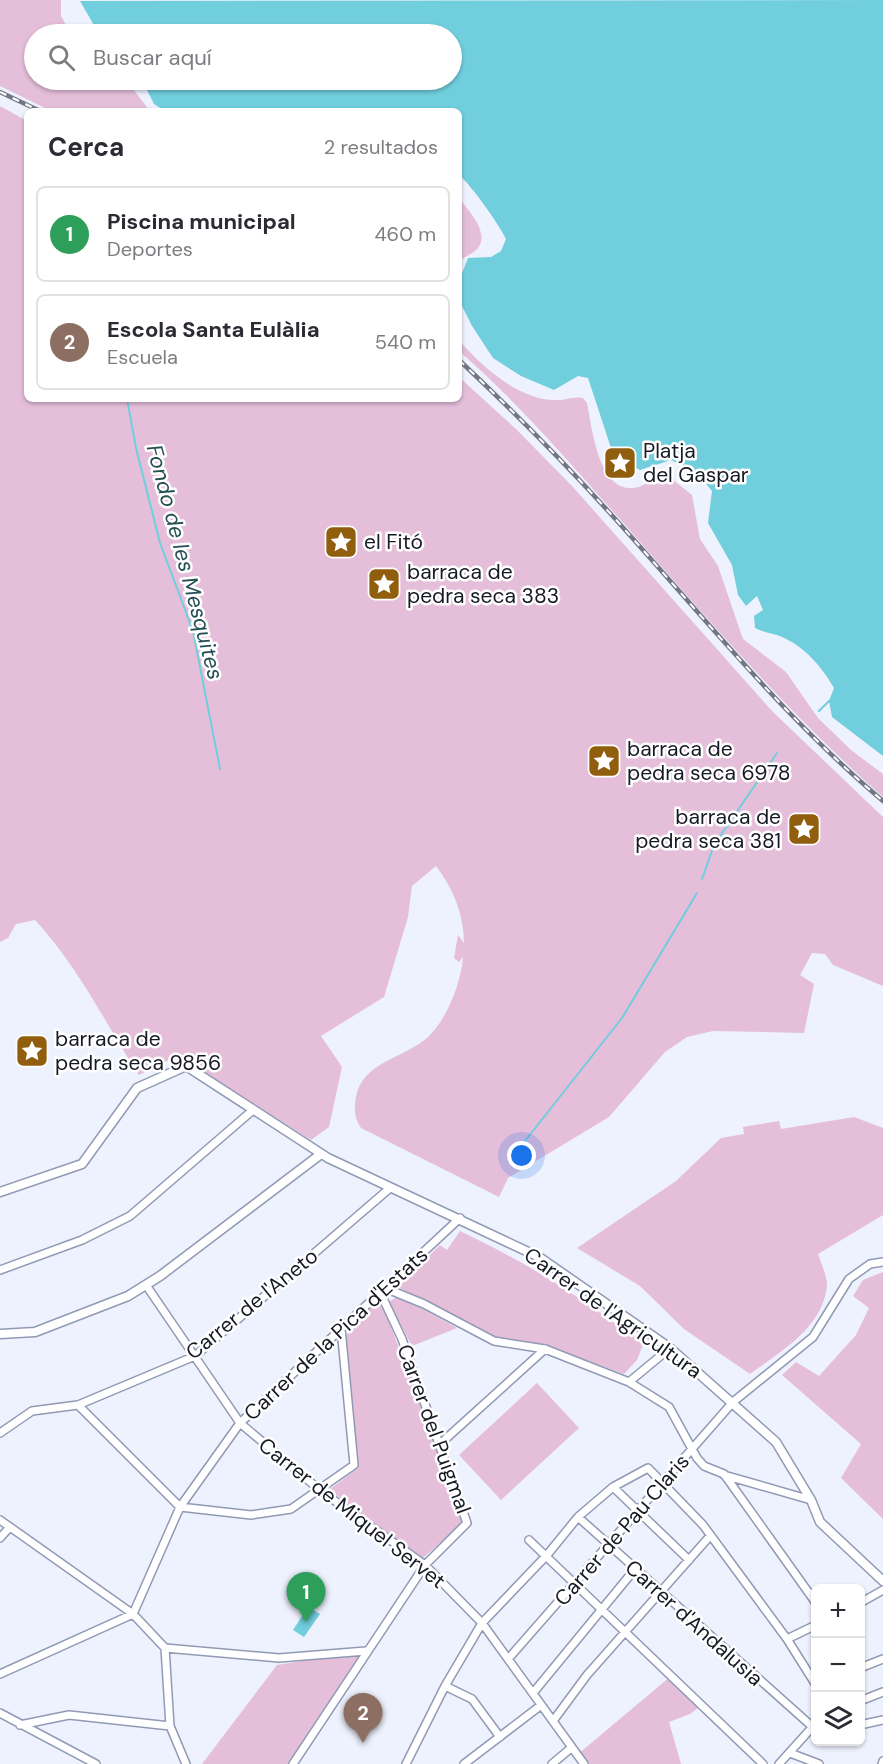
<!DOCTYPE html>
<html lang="es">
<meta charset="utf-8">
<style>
body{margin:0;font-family:"DM Sans",sans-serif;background:#f2f2f3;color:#2b2b33}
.controls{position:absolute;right:18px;bottom:18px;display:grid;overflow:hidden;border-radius:9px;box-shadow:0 2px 4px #0004}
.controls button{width:54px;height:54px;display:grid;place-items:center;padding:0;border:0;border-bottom:2px solid #e1e1e2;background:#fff;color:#2b2b33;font:30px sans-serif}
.you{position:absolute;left:522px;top:1156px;width:21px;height:21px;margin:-15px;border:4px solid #fff;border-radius:50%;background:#1a73e8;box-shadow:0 0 0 9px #1a73e833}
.badge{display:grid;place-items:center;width:39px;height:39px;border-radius:50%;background:#111827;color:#fff;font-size:20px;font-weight:700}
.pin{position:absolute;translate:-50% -50px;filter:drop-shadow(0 2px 3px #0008)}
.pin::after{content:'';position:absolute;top:32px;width:21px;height:18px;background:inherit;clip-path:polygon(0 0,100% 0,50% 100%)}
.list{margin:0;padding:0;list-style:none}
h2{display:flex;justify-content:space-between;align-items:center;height:78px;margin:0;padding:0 24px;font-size:26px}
h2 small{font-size:20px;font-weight:400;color:#7c7c81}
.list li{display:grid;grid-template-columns:39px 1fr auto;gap:18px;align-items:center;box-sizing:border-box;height:96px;margin:0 12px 12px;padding:0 12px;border:2px solid #e1e1e2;border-radius:9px}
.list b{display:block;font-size:22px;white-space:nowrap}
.list p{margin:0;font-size:20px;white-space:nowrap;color:#7c7c81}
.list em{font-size:20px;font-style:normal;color:#7c7c81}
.icon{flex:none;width:33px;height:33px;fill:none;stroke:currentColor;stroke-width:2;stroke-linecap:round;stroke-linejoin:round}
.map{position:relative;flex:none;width:883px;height:1764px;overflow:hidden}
.search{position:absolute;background:#fff;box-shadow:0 2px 4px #0004;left:24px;top:24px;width:438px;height:66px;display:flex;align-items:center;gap:15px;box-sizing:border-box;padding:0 21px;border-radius:33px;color:#7c7c81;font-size:22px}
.panel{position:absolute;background:#fff;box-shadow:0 2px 4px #0004;left:24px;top:108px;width:438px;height:294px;border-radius:9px}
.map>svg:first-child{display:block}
.green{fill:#e5beda}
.water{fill:#70cedd}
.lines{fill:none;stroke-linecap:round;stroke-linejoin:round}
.stream{stroke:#70cedd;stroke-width:2}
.minor-casing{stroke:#919ab5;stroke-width:10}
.tertiary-casing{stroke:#919ab5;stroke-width:11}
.minor{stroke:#fff;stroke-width:7}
.tertiary{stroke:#fff;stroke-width:8}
.rail-casing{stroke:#737782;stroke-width:4.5}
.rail{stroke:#fff;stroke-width:2;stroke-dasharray:7;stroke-linecap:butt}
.labels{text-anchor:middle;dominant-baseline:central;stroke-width:5;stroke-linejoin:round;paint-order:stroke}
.poi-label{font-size:21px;fill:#171a24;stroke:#fff;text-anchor:start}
.street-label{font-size:21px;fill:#171a24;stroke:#fff}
.water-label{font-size:22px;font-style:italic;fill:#244f55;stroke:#fff}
</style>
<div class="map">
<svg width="883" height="1764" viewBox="0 0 883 1764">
<rect width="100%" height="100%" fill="#eef2fe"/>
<path class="green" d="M 0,0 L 61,0 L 61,16 L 71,34 L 34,34 L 34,80 L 126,80 L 150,111 L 51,111 L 0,86 Z
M 0,106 L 27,121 L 27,399 L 459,399 L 459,377 L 517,430 L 572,486 L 772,711 L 883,817 L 883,986 L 833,965 L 825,954 L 812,953 L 800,975 L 814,984 L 804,1033 L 713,1031 L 687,1037 L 665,1052 L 609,1117 L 508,1178 L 499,1197 L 361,1128 C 354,1117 354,1109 356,1097 C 362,1062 405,1058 428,1037 C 447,1019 461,983 463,957 L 459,962 L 454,958 L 458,935 L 464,943 C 464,915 453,888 436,866 L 412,886 L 408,917 L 384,997 L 321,1036 L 342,1067 L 329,1127 L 311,1140 L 187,1061 L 171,1059 L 139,1075 C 105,1023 78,966 35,920 L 16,924 L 8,938 L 0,942 Z
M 459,198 C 468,210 490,232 478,248 C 473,254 465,256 459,262 Z
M 459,340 C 481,366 519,400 555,400 C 565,401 573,396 583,398 L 587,403 C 592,427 598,491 633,488 C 647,487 653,475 667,475 L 692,495 L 700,539 L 718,566 L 743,639 L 786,672 L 818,718 L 851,750 L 883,774 L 883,797 C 790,715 708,620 626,526 C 572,466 520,404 459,351 Z
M 854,1117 L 883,1128 L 883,1215 L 818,1254 C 821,1263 827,1276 827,1285 C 823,1328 781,1351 750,1374 L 684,1329 L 640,1286 L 577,1248 L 676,1181 L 721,1138 L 744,1134 L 743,1127 L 779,1121 L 781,1129 Z
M 460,1231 C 500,1250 538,1271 574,1295 C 598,1310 619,1329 644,1342 L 637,1360 L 624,1374 L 547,1346 L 494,1338 L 398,1287 L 440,1245 L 447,1250 Z
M 883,1272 L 883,1519 L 841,1478 L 861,1444 L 782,1375 L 796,1362 L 819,1376 L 856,1335 L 869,1308 L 853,1296 L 863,1280 Z
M 399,1296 L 457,1328 L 412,1346 L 388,1302 Z
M 377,1299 L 381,1300 L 464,1522 L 423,1558 L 329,1490 L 358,1468 L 344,1339 L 356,1321 Z
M 537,1383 L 579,1428 L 501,1500 L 459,1455 Z
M 366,1651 L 293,1764 L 202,1764 L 277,1665 Z
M 671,1676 L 698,1708 L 690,1714 L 669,1722 L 681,1764 L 584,1764 L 577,1755 Z"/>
<path class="water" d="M 883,0 L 883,756 L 832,717 L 829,701 L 834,688 C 822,667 805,647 782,637 C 773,633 764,633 755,628 L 754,616 L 763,610 L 757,596 L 746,606 L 738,595 L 732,565 L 708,523 L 712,491 L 698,474 L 671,460 L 640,470 L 614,457 L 588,378 L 578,376 L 554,390 L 521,376 L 493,358 L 472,326 L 462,306 L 461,276 L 468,258 L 491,257 L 501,251 L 506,239 C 498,223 472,186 459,175 L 459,111 L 165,111 L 154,104 L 142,80 L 452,80 L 452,34 L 99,34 L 80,1 Z
M 308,1607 L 320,1614 L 304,1637 L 293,1630 Z"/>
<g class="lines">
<path class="stream" d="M 127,399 L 136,448 L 160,543 L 193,631 L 220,769
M 819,711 L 829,701
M 702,879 L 714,845 L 777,753
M 525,1141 L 622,1018 L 697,893"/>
<g class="minor-casing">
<path id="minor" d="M 0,1270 L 82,1240 L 130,1216 L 253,1110
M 146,1285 L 240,1423 L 321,1491 L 425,1565 L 482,1623 L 584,1764
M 385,1288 L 424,1304 L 494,1341 L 545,1349 L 629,1382 L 669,1407 L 697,1458 L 704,1466 L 724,1474 L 816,1603
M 629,1382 L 670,1348
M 78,1405 L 180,1507 L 251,1515 L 291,1509 L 354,1465 L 341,1328
M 0,1433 L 32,1411 L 78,1405 L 195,1356 L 390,1188
M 440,1444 L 545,1349
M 724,1475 L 811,1500
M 613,1487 L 689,1560
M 578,1517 L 816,1730
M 0,1520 L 133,1614 L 165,1648 L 170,1726 L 186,1764
M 0,1538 L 9,1528
M 529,1540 L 763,1764
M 860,1603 L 883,1590
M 787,1639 L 816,1625
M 165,1648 L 279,1658 L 366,1651
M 509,1658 L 733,1402 L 813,1337 L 849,1279 L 870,1264 L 883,1262
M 860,1668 L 883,1659
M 0,1674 L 133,1614 L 180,1507 L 240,1423 L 460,1218
M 445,1686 L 472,1699 L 500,1737
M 533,1693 L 635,1569
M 860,1701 L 883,1692
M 0,1713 L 96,1764
M 553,1721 L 587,1675 L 710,1536
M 20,1725 L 69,1715 L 170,1726
M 860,1725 L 883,1720
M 790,1753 L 819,1764
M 293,1764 L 425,1565 L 467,1523 L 402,1339 L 380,1292
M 406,1764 L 445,1686 L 482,1623 L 547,1555 L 578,1517 L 613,1487 L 648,1468 L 703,1525 L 787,1639 L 816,1685
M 464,1764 L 540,1706
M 552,1764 L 571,1748
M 779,1764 L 816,1723
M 882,1764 L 883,1761"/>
</g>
<g class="tertiary-casing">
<path id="tertiary" d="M 0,1192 L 82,1164 L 137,1088 L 186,1066 L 328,1158 L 539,1257 L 670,1348 L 776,1442 L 811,1500 L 820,1522 L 883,1581
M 0,1334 L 35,1332 L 128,1296 L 160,1276 L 321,1154"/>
</g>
<use href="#minor" class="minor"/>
<use href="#tertiary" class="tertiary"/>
<g class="rail-casing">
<path id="rail" d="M 0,92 L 40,111
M 459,360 C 511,409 561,459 609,512 C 698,610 781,715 883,801"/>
</g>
<use href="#rail" class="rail"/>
</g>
<defs>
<g id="sight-square" transform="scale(1.725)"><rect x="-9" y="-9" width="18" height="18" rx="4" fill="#915e0e" stroke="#fff"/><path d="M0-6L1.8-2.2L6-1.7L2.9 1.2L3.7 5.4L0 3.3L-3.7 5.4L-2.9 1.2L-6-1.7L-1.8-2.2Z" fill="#fff"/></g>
</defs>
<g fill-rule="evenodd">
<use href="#sight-square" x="620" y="463"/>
<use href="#sight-square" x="341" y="542"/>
<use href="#sight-square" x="384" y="584"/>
<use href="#sight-square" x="604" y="761"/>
<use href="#sight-square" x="804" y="829"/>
<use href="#sight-square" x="32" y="1051"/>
</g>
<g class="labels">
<g class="poi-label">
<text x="643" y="451">Platja<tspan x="643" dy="24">del Gaspar</tspan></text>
<text x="364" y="542">el Fitó</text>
<text x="407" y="572">barraca de<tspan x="407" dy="24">pedra seca 383</tspan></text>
<text x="627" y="749">barraca de<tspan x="627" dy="24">pedra seca 6978</tspan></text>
<text x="781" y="817" text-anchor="end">barraca de<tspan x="781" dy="24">pedra seca 381</tspan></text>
<text x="55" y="1039">barraca de<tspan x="55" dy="24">pedra seca 9856</tspan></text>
</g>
<g class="street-label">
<text transform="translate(252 1304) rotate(-39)">Carrer de l'Aneto</text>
<text transform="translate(613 1313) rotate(35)">Carrer de l'Agricultura</text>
<text transform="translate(336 1334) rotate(-43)">Carrer de la Pica d'Estats</text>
<text transform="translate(434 1429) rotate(70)">Carrer del Puigmal</text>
<text transform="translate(352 1513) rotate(38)">Carrer de Miquel Servet</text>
<text transform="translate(622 1530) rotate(-49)">Carrer de Pau Claris</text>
<text transform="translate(694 1623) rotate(42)">Carrer d'Andalusia</text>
</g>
<g class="water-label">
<text transform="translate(185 562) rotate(75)">Fondo de les Mesquites</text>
</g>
</g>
</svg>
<div class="controls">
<button>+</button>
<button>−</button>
<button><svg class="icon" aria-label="layers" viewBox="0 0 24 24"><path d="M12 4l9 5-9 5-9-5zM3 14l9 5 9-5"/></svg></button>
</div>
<div class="you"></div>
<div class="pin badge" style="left:306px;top:1622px;background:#2e9e5b">1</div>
<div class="pin badge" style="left:363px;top:1743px;background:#8d6e63">2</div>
<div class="search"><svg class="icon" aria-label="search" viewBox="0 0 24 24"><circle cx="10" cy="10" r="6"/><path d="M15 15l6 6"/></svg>Buscar aquí</div>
<section class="panel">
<h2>Cerca<small>2 resultados</small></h2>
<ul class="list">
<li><span class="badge" style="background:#2e9e5b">1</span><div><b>Piscina municipal</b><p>Deportes</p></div><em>460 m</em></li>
<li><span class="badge" style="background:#8d6e63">2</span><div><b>Escola Santa Eulàlia</b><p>Escuela</p></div><em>540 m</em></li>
</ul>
</section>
</div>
